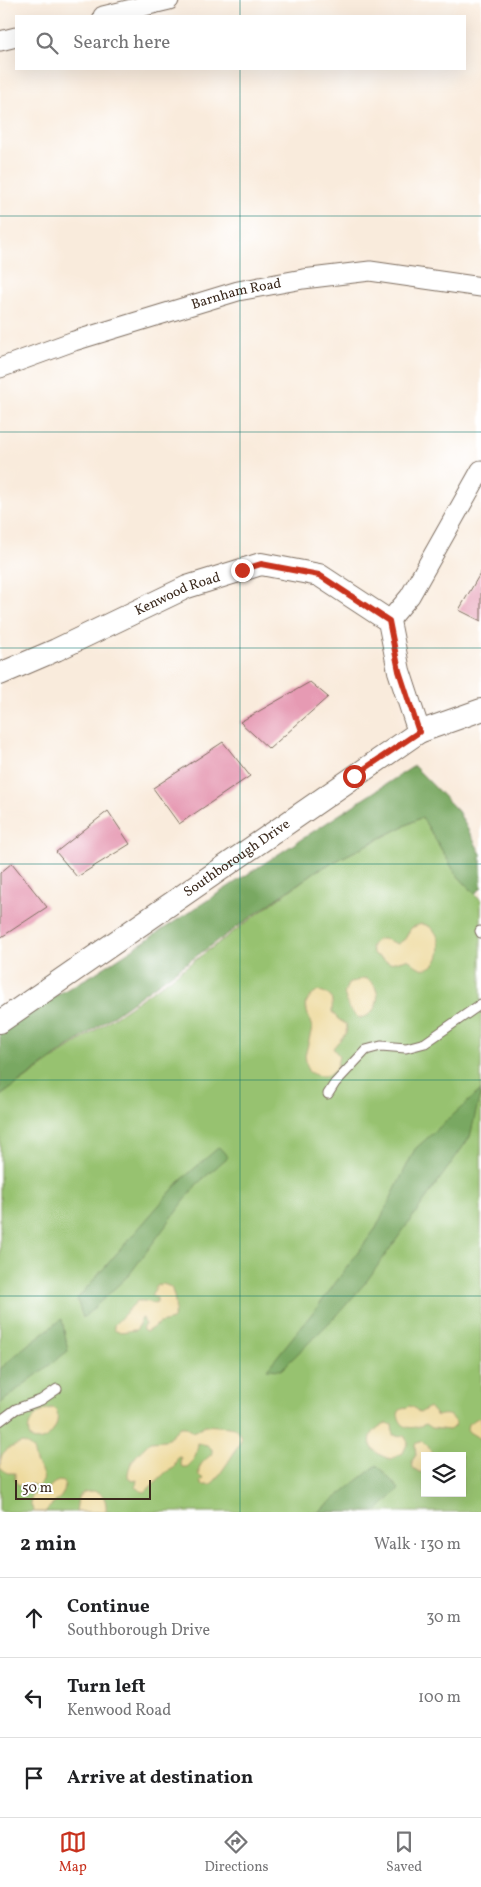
<!DOCTYPE html>
<meta charset="utf-8">
<style>
body{margin:0;font-family:Vollkorn,serif;background:#f2f2f2;color:#202124}
.controls{position:absolute;right:15px;bottom:15px;display:grid;overflow:hidden;border-radius:0px;box-shadow:0 5px 20px #0002}
.controls button{width:45px;height:45px;display:grid;place-items:center;padding:0;border:0;border-bottom:1px solid #e0e0e0;background:#fff;color:#202124;font:25px sans-serif}
.scale{position:absolute;left:15px;bottom:12px;width:136px;box-sizing:border-box;padding-left:5px;border:2px solid #3b2a1e;border-top:0;font-size:14px;line-height:18px;white-space:nowrap;color:#3b2a1e;-webkit-text-stroke:4px #fff;paint-order:stroke}
.stop{position:absolute;width:15px;height:15px;margin:-11px;border:4px solid #c8321e;border-radius:50%;background:#fff}
.stop.end{background:#c8321e;border-color:#fff;box-shadow:0 1px 5px #0008}
.list{margin:0;padding:0;list-style:none}
h2{display:flex;justify-content:space-between;align-items:center;height:65px;margin:0;padding:0 20px;font-size:21px}
h2 small{font-size:16px;font-weight:400;color:#757577}
.list li{display:grid;grid-template-columns:32px 1fr auto;gap:15px;align-items:center;box-sizing:border-box;height:80px;padding:0 20px;border-top:1px solid #e0e0e0}
.list b{display:block;font-size:19px;white-space:nowrap}
.list p{margin:0;font-size:16px;white-space:nowrap;color:#757577}
.list em{font-size:16px;font-style:normal;color:#757577}
.icon{flex:none;width:28px;height:28px;fill:none;stroke:currentColor;stroke-width:2;stroke-linecap:round;stroke-linejoin:round}
.map{position:relative;flex:none;width:481px;height:1512px;overflow:hidden}
.search{position:absolute;background:#fff;box-shadow:0 5px 20px #0002;left:15px;right:15px;top:15px;height:55px;display:flex;align-items:center;gap:12px;box-sizing:border-box;padding:0 18px;border-radius:0px;color:#757577;font-size:19px}
.sheet{height:305px;background:#fff}
nav{display:flex;justify-content:space-around;align-items:center;box-sizing:border-box;height:70px;border-top:1px solid #e0e0e0;background:#fff;font-size:14px;color:#757577}
nav a{display:grid;justify-items:center;gap:2px}
nav .on{color:#c8321e}
.map>svg:first-child{display:block}
.green{fill:#97c26f;stroke:#697646;fill-rule:evenodd}
.forest{fill:#79a862;stroke:#5a6940}
.sand{fill:#eeda9e;stroke:#94825e}
.building{fill:#e69ab3}
.lines{fill:none;stroke-linecap:round;stroke-linejoin:round}
.service-casing{stroke:#7e6e60;stroke-width:11}
.minor-casing{stroke:#7e6e60;stroke-width:21}
.tertiary-casing{stroke:#7e6e60;stroke-width:24}
.service{stroke:#fff;stroke-width:9}
.minor{stroke:#fff;stroke-width:19}
.tertiary{stroke:#fff;stroke-width:22}
.route{stroke:#c8321e;stroke-width:6}
.grid{fill:none;stroke:#0f766e;stroke-width:1;stroke-opacity:0.55}
.labels{text-anchor:middle;dominant-baseline:central;stroke-width:4.5;stroke-linejoin:round;paint-order:stroke}
.street-label{font-size:14px;fill:#3b2a1e;stroke:#fff}
</style>
<div class="map">
<svg width="481" height="1512" viewBox="0 0 481 1512">
<rect width="100%" height="100%" fill="#fff"/>
<filter id="ink" filterUnits="userSpaceOnUse"><feTurbulence type="fractalNoise" baseFrequency=".02" numOctaves="2"/><feDisplacementMap in="SourceGraphic" scale="10" xChannelSelector="R" yChannelSelector="G"/><feConvolveMatrix kernelMatrix="1 2 1 2 8 2 1 2 1" color-interpolation-filters="sRGB"/></filter>
<filter id="wash" filterUnits="userSpaceOnUse"><feTurbulence type="fractalNoise" baseFrequency=".0096" numOctaves="4" result="noise"/><feDisplacementMap in="SourceGraphic" scale="20" xChannelSelector="R" yChannelSelector="G"/><feGaussianBlur stdDeviation="1.12" result="paint"/><feColorMatrix in="noise" values="0 0 0 0 0 0 0 0 0 0 0 0 0 0 0 0 0 1.4 0 .05"/><feComposite in="paint" operator="in"/></filter>
<g filter="url(#wash)">
<rect width="100%" height="100%" fill="#f9ebdc"/>
<path class="green" d="M 422,817 L 456,874 L 481,900 L 481,1512 L 0,1512 L 0,1096 L 168,980 L 316,871 ZM 425,1456 L 462,1456 L 462,1493 L 425,1493 Z"/>
<path class="forest" d="M 414,766 L 458,811 L 481,854 L 481,888 L 475,894 L 456,874 L 422,817 L 316,871 L 0,1096 L 0,1027 L 94,974 Z
M 481,1090 L 470,1137 L 366,1282 L 339,1313 L 281,1370 L 267,1369 L 322,1301 L 376,1228 L 415,1149 Z
M 219,1147 L 228,1157 L 197,1184 L 129,1275 L 83,1318 L 77,1299 L 180,1181 Z
M 62,1319 L 68,1351 L 18,1389 L 0,1404 L 0,1369 L 26,1346 Z
M 377,1465 L 399,1489 L 376,1512 L 318,1512 Z"/>
<path class="sand" d="M 421,924 C 447,926 445,973 421,968 C 415,966 412,961 407,959 L 390,963 L 373,954 L 371,947 C 379,933 387,941 398,944 L 405,939 L 411,928 Z
M 364,978 C 385,984 380,1017 359,1018 L 349,1009 L 344,993 L 348,984 Z
M 318,991 C 332,993 333,999 332,1012 L 338,1019 L 347,1025 L 346,1033 L 333,1048 L 339,1056 C 338,1059 338,1065 336,1068 C 330,1079 316,1077 308,1071 L 305,1056 L 312,1028 L 305,1005 L 309,998 Z
M 163,1284 L 171,1287 C 175,1298 178,1309 172,1320 L 160,1323 L 146,1332 L 142,1329 L 145,1324 L 143,1318 L 141,1319 L 140,1324 L 136,1330 C 128,1330 121,1334 114,1330 L 114,1325 L 137,1301 L 144,1301 L 153,1303 L 157,1302 L 157,1298 L 153,1297 L 151,1295 L 157,1286 Z
M 410,1406 L 413,1407 L 420,1413 L 429,1407 L 437,1416 C 445,1414 454,1413 455,1425 L 451,1429 L 449,1430 L 432,1428 L 426,1424 C 413,1429 401,1431 398,1414 L 400,1410 Z
M 53,1408 L 56,1410 C 62,1424 48,1445 32,1440 C 21,1426 38,1409 53,1408 Z
M 481,1416 L 481,1446 L 479,1438 L 469,1432 L 467,1429 L 468,1424 Z
M 386,1423 L 392,1425 L 393,1435 L 404,1436 L 408,1442 L 403,1453 L 391,1459 C 366,1453 363,1433 386,1423 Z
M 205,1425 C 212,1426 231,1426 236,1429 C 239,1432 241,1436 241,1439 C 241,1444 216,1481 211,1485 L 202,1485 L 200,1481 L 204,1479 L 199,1476 C 197,1465 205,1460 212,1454 L 212,1449 L 207,1445 L 198,1443 C 197,1451 195,1461 187,1467 L 182,1467 L 180,1462 L 181,1458 L 178,1456 L 174,1468 L 166,1472 L 145,1492 L 141,1491 L 136,1486 L 137,1480 L 132,1481 L 128,1478 C 127,1462 140,1452 150,1442 L 165,1441 L 180,1427 L 186,1427 L 193,1432 Z
M 422,1441 L 428,1446 L 432,1454 L 448,1455 L 455,1453 L 459,1456 L 425,1456 L 425,1473 L 419,1472 L 413,1468 L 412,1461 L 416,1455 L 415,1444 Z
M 22,1443 C 37,1448 32,1453 37,1464 C 42,1473 49,1481 36,1487 L 32,1484 L 20,1486 L 15,1481 L 15,1473 L 7,1473 L 0,1467 C 0,1450 7,1449 22,1443 Z
M 59,1481 L 63,1482 L 65,1486 C 64,1499 52,1503 45,1512 L 34,1512 L 30,1503 L 32,1495 L 45,1491 L 54,1483 Z
M 92,1491 C 104,1491 107,1501 106,1512 L 76,1512 L 78,1497 L 84,1492 Z"/>
<g id="blocks">
<path class="building" d="M 481,572 L 481,621 L 459,610 Z
M 310,682 L 328,697 L 269,749 L 240,722 Z
M 223,742 L 250,776 L 179,824 L 153,788 Z
M 108,811 L 130,844 L 77,877 L 56,852 Z
M 12,863 L 47,907 L 0,938 L 0,873 Z"/>
</g>
</g>
<g filter="url(#ink)">
<use href="#blocks" fill-opacity="0" stroke="#7e6e60" stroke-width="1"/>
<g class="lines">
<g class="service-casing">
<path id="service" d="M 480,931 L 481,933
M 328,1094 L 335,1083 L 366,1050 L 381,1046 L 406,1048 L 425,1043 L 481,1004
M 0,1421 L 16,1409 L 41,1400 L 57,1389"/>
</g>
<g class="minor-casing">
<g id="minor">
<path d="M 103,16 L 169,0"/>
<path d="M 0,41 L 16,37"/>
<path id="s1" d="M 0,368 L 74,341 L 238,291 L 303,279 L 370,271 L 481,287"/>
<path d="M 389,621 L 410,596 L 481,470"/>
</g>
</g>
<g class="tertiary-casing">
<g id="tertiary">
<path id="s2" d="M 0,674 L 56,650 L 187,587 L 261,564 L 319,575 L 389,621 L 399,671 L 419,732"/>
<path id="s3" d="M 0,1022 L 419,732 L 481,710"/>
</g>
</g>
<use href="#service" class="service"/>
<use href="#minor" class="minor"/>
<use href="#tertiary" class="tertiary"/>
</g>
</g>
<g class="lines" filter="url(#ink)">
<path class="route" d="M 242,570 L 261,564 L 319,575 L 389,621 L 399,671 L 419,732 L 354,776"/>
</g>
<path class="grid" d="M 240,0 L 240,16M 240,69 L 240,1512M 0,216 L 481,216M 0,432 L 481,432M 0,648 L 481,648M 0,864 L 481,864M 0,1080 L 481,1080M 0,1296 L 481,1296"/>
<g class="labels">
<g class="street-label">
<text stroke="none"><textPath href="#s1" startOffset="248">Barnham Road</textPath></text>
<text stroke="none"><textPath href="#s2" startOffset="195">Kenwood Road</textPath></text>
<text stroke="none"><textPath href="#s3" startOffset="288">Southborough Drive</textPath></text>
</g>
</g>
</svg>
<div class="controls">
<button><svg class="icon" aria-label="layers" viewBox="0 0 24 24"><path d="M12 4l9 5-9 5-9-5zM3 14l9 5 9-5"/></svg></button>
</div>
<div class="scale">50 m</div>
<div class="stop" style="left:354px;top:776px"></div>
<div class="stop end" style="left:242px;top:570px"></div>
<div class="search"><svg class="icon" aria-label="search" viewBox="0 0 24 24"><circle cx="10" cy="10" r="6"/><path d="M15 15l6 6"/></svg>Search here</div>
</div>
<section class="sheet">
<h2>2 min<small>Walk · 130 m</small></h2>
<ul class="list">
<li><svg class="icon" aria-label="ahead" viewBox="0 0 24 24"><path d="M12 20V5M6 11l6-6 6 6"/></svg><div><b>Continue</b><p>Southborough Drive</p></div><em>30 m</em></li>
<li><svg class="icon" aria-label="left" viewBox="0 0 24 24"><path d="M17 20v-9H6M10 6l-5 5 5 5"/></svg><div><b>Turn left</b><p>Kenwood Road</p></div><em>100 m</em></li>
<li><svg class="icon" aria-label="arrive" viewBox="0 0 24 24"><path d="M6 21V4h12l-3 4 3 4H6"/></svg><div><b>Arrive at destination</b></div></li>
</ul>
</section>
<nav>
<a class="on"><svg class="icon" aria-label="map" viewBox="0 0 24 24"><path d="M3 6l6-2 6 2 6-2v14l-6 2-6-2-6 2zM9 4v14M15 6v14"/></svg>Map</a>
<a><svg class="icon" aria-label="directions" viewBox="0 0 24 24"><path d="M12 3l9 9-9 9-9-9zM9 14v-3h6M13 9l2 2-2 2"/></svg>Directions</a>
<a><svg class="icon" aria-label="saved" viewBox="0 0 24 24"><path d="M7 4h10v16l-5-4-5 4z"/></svg>Saved</a>
</nav>
